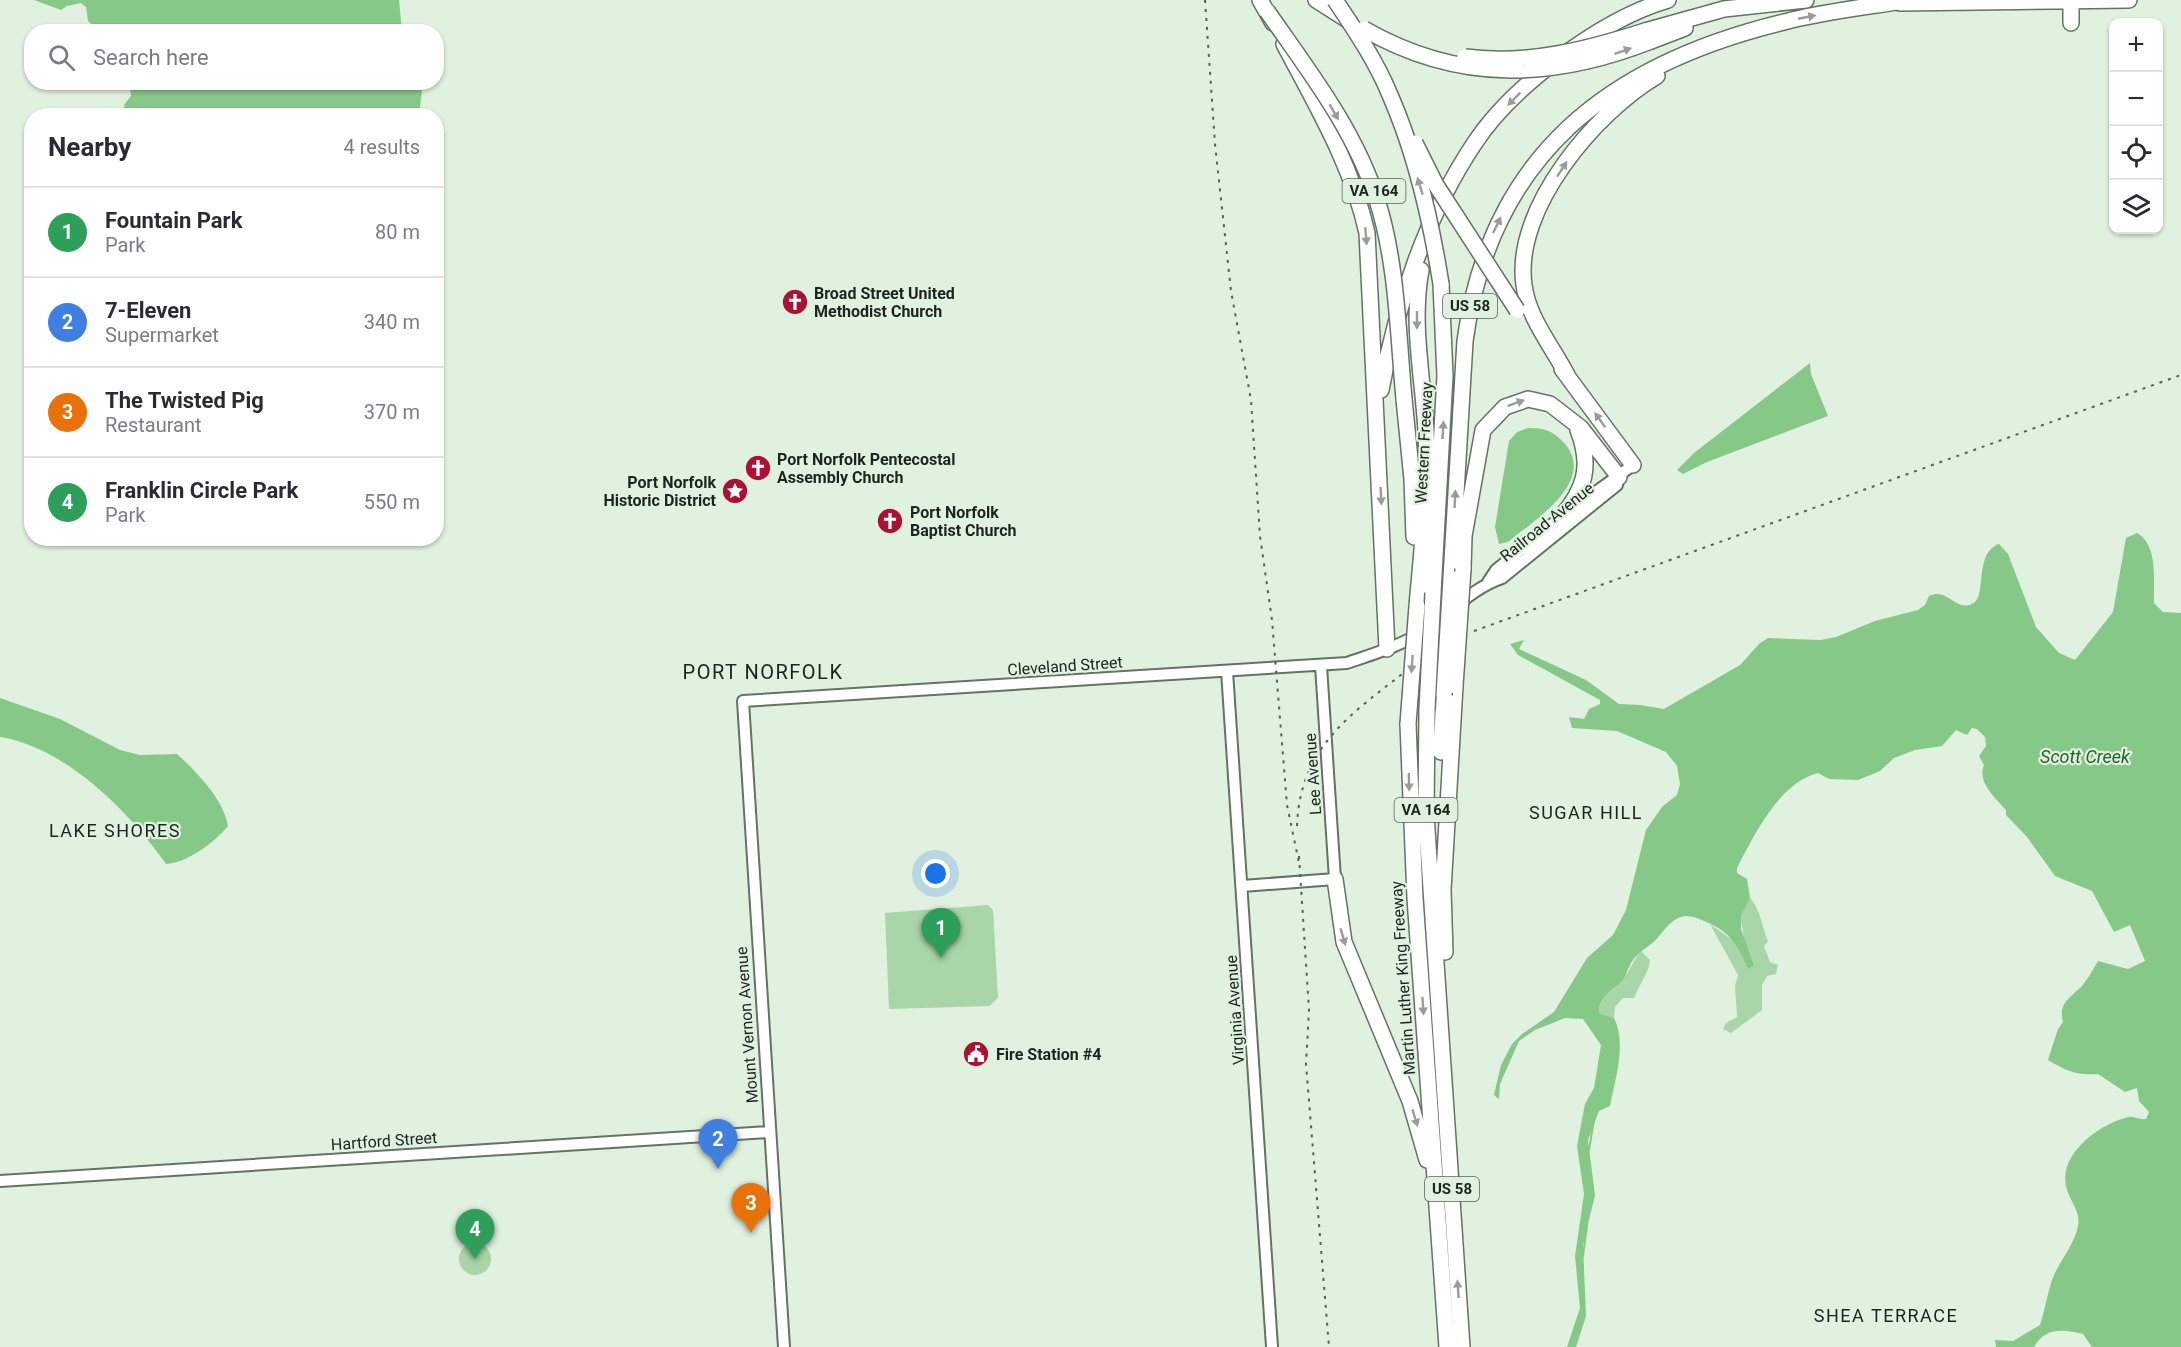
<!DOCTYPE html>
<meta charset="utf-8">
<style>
body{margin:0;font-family:Roboto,sans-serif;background:#f7f7f7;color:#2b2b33}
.controls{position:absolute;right:18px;top:18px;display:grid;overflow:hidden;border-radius:12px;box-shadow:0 2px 4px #0004}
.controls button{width:54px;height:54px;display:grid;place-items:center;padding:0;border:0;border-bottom:2px solid #e1e1e2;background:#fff;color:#2b2b33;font:30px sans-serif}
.you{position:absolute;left:936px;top:874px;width:21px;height:21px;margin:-15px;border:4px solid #fff;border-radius:50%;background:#1a73e8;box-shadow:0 0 0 9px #1a73e833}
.badge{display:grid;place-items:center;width:39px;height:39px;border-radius:50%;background:#a91235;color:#fff;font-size:20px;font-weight:700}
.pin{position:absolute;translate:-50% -50px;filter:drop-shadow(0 2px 3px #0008)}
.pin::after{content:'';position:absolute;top:32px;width:21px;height:18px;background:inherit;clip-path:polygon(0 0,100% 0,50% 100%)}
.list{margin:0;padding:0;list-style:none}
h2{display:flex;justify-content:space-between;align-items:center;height:78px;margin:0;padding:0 24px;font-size:26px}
h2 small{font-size:20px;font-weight:400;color:#7c7c81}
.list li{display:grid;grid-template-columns:39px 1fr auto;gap:18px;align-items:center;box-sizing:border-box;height:90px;padding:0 24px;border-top:2px solid #e1e1e2}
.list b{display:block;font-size:22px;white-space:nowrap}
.list p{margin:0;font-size:20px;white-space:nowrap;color:#7c7c81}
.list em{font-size:20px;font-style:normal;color:#7c7c81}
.icon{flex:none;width:33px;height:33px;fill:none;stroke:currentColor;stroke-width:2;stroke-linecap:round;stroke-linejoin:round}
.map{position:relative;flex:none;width:2181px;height:1347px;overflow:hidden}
.search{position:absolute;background:#fff;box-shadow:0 2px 4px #0004;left:24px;top:24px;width:420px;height:66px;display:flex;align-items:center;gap:15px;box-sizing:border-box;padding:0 21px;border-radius:24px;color:#7c7c81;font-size:22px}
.panel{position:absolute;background:#fff;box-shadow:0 2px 4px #0004;left:24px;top:108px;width:420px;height:438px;border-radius:24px}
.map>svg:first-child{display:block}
.green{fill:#a8d6a8}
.water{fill:#85c887}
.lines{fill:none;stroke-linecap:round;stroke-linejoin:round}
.stream{stroke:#85c887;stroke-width:2}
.minor-casing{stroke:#657365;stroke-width:14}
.highway-casing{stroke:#657365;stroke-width:18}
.minor{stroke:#fff;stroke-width:10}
.highway{stroke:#fff;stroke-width:15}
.rail{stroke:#565f56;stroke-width:2;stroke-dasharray:3 6;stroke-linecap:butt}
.highway-bridge-casing{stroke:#657365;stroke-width:18;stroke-linecap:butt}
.highway-bridge{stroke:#fff;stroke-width:15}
.oneway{fill:#999c99}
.labels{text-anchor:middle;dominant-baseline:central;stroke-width:4.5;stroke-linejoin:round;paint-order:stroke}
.shield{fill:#e1f1e0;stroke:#586158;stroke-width:1.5}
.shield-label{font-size:15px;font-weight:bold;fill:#1d231d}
.poi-label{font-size:16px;font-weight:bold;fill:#1d231d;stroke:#e1f1e0;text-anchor:start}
.street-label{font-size:16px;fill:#1d231d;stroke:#e1f1e0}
.water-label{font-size:18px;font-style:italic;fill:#216427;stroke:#e1f1e0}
.neighbourhood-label{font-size:18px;letter-spacing:1.5px;fill:#1d231d;stroke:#e1f1e0}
.quarter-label{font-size:20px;letter-spacing:1.5px;fill:#1d231d;stroke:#e1f1e0}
</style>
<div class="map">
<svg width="2181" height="1347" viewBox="0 0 2181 1347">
<rect width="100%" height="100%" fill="#e1f1e0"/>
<path class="green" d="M 1750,898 C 1761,910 1761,925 1768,941 L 1764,946 L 1770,962 L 1778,965 L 1776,974 L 1767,976 L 1762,985 L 1762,1010 L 1731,1033 L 1723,1029 L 1726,1023 L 1737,1017 L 1735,986 L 1738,975 L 1710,924 L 1737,943 L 1748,968 L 1754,966 L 1745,944 L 1740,915 Z
M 988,905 L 993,910 L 998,998 L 989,1006 L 889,1009 L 885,913 Z
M 1641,951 L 1650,960 C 1649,973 1639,985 1634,998 L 1623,998 L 1615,1007 L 1614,1018 L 1599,1013 C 1598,996 1614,991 1623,979 C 1630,971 1633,960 1641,951 Z
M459 1259a16 16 0 1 1 32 0a16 16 0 1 1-32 0Z"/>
<path class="water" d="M 34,0 L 399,0 L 402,31 L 99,31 L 88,21 L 86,7 L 81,3 L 67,6 L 61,10 Z
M 129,83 L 129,82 L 423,83 L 419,115 L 126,115 L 124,105 L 131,96 Z
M 1810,363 L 1811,374 L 1828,416 L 1707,462 L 1683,474 L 1677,470 L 1694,453 Z
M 1528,428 C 1546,428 1553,431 1565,444 C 1597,482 1533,521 1508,542 L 1499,544 L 1495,527 L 1509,441 L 1517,432 Z
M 2137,533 C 2159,546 2153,581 2154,603 L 2163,612 L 2181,613 L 2181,1347 L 2092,1347 L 2083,1334 C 2064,1330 2046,1326 2034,1347 L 1996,1347 L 1995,1340 L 2013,1341 L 2040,1325 C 2045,1310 2047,1295 2052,1280 C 2059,1261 2074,1246 2078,1226 C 2081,1210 2069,1201 2066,1186 C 2059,1153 2100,1124 2128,1117 C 2134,1116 2139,1120 2146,1119 L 2149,1112 L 2139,1101 L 2137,1088 L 2125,1092 L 2098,1074 C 2075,1075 2069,1072 2048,1060 L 2058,1029 L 2063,1022 C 2058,1003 2070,998 2082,986 C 2088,978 2093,970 2098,961 L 2128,969 L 2145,961 L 2130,925 L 2114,932 L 2092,891 L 2055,876 L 2027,837 L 2006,815 L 2006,810 C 1996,798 1977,783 1984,765 L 1979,756 L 1986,746 L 1985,737 L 1977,729 L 1972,728 L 1967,735 L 1956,730 L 1942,746 L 1915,750 L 1894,758 L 1880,771 L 1858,780 L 1829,779 L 1818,773 C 1779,783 1754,835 1737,868 L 1737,873 L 1747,879 L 1750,898 L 1741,915 L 1741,929 L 1754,966 L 1748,969 C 1739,948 1732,934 1711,924 C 1684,911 1677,914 1660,935 C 1653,945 1640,950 1633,960 C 1628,966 1627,975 1622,981 C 1613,990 1598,997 1599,1013 L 1614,1018 C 1627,1045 1615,1079 1610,1106 L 1599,1111 L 1588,1140 L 1595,1195 L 1583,1245 L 1586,1316 L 1576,1347 L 1567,1347 L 1580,1308 L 1575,1256 L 1584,1194 L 1577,1146 L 1585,1104 L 1594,1088 L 1601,1045 L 1583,1019 L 1565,1018 L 1535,1030 L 1519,1041 L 1500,1084 L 1499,1099 L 1494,1095 L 1501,1065 L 1512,1044 L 1522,1034 L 1554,1012 L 1587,958 L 1613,935 L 1626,910 L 1646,830 L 1662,807 L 1677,795 L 1680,784 L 1677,766 L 1666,752 L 1617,731 L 1572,728 L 1569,717 L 1584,719 L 1589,709 L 1600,704 L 1600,700 L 1518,655 L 1510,644 L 1524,640 L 1519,649 L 1586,680 L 1619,704 L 1640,705 L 1664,709 L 1740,665 L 1760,643 L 1768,638 L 1821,640 L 1836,637 L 1875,621 L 1918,610 L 1925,605 L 1929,596 C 1948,587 1955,612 1972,604 C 1988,598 1973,553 1999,544 L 2008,554 L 2036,627 L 2059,653 L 2075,660 L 2113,612 L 2126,538 Z
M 0,698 L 60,719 L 120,750 L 140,755 L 177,754 C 196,771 224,800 228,826 C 215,842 187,863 166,864 C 130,812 65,747 0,737 Z"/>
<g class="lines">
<path class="stream" d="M 1589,1150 L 1594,1120
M 1583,1256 L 1587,1226"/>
<g class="minor-casing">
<path id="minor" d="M 1488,582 L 1496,570 L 1560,518 L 1633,465
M 1227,671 L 1272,1347
M 1242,886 L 1335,879 L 1321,666
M 0,1181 L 769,1132
M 784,1347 L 743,701 L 1347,663 C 1373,654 1401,646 1425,630 C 1451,613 1472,588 1502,578 L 1617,485 L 1619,477"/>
</g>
<g class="highway-casing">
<path id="highway" d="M 1260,0 L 1273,23
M 1316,0 L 1349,21
M 1900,3 L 2129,0
M 2071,23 L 2071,3
M 1645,31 L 1724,9 L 1806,0
M 1651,41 L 1685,28
M 1284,44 C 1316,105 1352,165 1367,233 L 1387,649
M 1562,369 L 1633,465
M 1567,375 C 1552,346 1528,318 1524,285 C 1513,208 1596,112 1657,76
M 1381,390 C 1396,306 1426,216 1474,144 C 1511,87 1602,19 1668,0
M 1404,399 L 1412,479 L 1414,537
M 1560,518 C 1585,490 1592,466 1578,430
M 1463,569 L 1464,536 L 1483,430 L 1505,407 L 1528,399 L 1550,404 L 1581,428 L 1619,477
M 1451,578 L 1465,341 C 1490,155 1610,64 1784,22 C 1826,11 1868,7 1909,0
M 1433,593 L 1445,376 L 1441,284
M 1417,606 C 1422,548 1429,489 1426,431 C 1423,377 1411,324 1421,270
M 1427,709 L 1426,815 L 1462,1347
M 1408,724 L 1415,898 L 1447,1347
M 1441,752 L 1444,695
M 1335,879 L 1344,942 L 1410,1101 L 1427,1160
M 1445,952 L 1443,890 L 1455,686"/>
</g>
<use href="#minor" class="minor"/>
<use href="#highway" class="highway"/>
<path class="rail" d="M 1205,0 L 1215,144 L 1231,291 L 1251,400 L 1260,536 L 1272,620 L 1287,805 L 1299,863
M 1474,631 L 2181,375
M 1297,826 C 1300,745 1353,713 1411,667
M 1299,856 L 1309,1010 L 1306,1064 L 1329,1347"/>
<g class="highway-bridge-casing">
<path id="highway-bridge" d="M 1335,0 C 1355,30 1376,61 1390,95 C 1416,154 1431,221 1441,284
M 1267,11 C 1308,70 1355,130 1377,200 C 1397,262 1398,334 1404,399
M 1364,29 C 1458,83 1552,80 1651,41
M 1465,57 C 1527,65 1586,50 1645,31
M 1415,143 L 1436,185 L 1517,310
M 1455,686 L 1463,569
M 1444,695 L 1451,578
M 1427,709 L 1433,593
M 1408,724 L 1417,606"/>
</g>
<use href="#highway-bridge" class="highway-bridge"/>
</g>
<defs><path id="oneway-solid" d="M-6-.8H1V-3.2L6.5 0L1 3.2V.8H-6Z" transform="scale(1.5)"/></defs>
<g class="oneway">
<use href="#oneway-solid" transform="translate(1807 17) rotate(-11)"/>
<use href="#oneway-solid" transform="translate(1623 51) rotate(-19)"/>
<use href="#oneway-solid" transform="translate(1514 99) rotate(135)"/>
<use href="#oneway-solid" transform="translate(1334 112) rotate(60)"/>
<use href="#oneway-solid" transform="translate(1562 169) rotate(-57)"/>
<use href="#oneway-solid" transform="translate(1420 186) rotate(-107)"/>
<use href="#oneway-solid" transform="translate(1497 225) rotate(-64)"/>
<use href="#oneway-solid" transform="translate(1366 236) rotate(85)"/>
<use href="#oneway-solid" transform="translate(1417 320) rotate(90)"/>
<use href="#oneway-solid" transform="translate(1516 403) rotate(-20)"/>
<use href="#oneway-solid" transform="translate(1600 420) rotate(-126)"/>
<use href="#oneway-solid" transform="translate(1443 430) rotate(-87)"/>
<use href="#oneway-solid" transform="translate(1381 496) rotate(87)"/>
<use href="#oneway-solid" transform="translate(1455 499) rotate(-87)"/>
<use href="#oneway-solid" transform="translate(1412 664) rotate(94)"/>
<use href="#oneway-solid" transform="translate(1409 782) rotate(89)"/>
<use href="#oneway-solid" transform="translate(1343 937) rotate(74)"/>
<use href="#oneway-solid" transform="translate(1423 1006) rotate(86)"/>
<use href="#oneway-solid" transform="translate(1415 1118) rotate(73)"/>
<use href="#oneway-solid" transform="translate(1458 1289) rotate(-94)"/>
</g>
<defs>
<g id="church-disc" transform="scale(1.35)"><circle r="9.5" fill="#a91235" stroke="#e1f1e0"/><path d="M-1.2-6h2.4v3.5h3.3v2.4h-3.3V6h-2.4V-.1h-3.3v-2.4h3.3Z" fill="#fff"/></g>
<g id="sight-disc" transform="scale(1.35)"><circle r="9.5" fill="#a91235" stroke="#e1f1e0"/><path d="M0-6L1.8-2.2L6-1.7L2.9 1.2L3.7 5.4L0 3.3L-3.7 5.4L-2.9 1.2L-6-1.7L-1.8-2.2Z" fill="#fff"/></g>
<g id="civic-disc" transform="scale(1.35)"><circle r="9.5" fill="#a91235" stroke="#e1f1e0"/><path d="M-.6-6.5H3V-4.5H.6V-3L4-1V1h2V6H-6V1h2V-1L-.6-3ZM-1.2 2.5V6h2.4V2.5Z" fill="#fff"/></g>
</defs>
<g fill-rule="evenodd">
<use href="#church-disc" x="795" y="302"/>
<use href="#church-disc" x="758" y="468"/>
<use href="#sight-disc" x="735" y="491"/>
<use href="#church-disc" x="890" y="521"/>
<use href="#civic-disc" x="976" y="1054"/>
</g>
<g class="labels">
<g class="shield">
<rect x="1342.5" y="179" width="63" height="24" rx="4.5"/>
<rect x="1443" y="294" width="54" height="24" rx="4.5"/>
<rect x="1394.5" y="798" width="63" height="24" rx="4.5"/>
<rect x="1425" y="1177" width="54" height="24" rx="4.5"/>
</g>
<g class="shield-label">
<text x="1374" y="191">VA 164</text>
<text x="1470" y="306">US 58</text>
<text x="1426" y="810">VA 164</text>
<text x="1452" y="1189">US 58</text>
</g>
<g class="poi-label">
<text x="814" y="293">Broad Street United<tspan x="814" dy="18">Methodist Church</tspan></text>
<text x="777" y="459">Port Norfolk Pentecostal<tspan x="777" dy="18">Assembly Church</tspan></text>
<text x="716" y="482" text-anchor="end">Port Norfolk<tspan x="716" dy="18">Historic District</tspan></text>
<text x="910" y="512">Port Norfolk<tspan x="910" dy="18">Baptist Church</tspan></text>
<text x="996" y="1054">Fire Station #4</text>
</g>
<g class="street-label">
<text transform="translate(1424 443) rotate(-87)">Western Freeway</text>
<text transform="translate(1547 522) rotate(-39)">Railroad Avenue</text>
<text transform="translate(1065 666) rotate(-4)">Cleveland Street</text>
<text transform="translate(1313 774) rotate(-94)">Lee Avenue</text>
<text transform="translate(1403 978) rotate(-94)">Martin Luther King Freeway</text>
<text transform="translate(1235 1010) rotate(-94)">Virginia Avenue</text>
<text transform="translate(747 1025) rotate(-94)">Mount Vernon Avenue</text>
<text transform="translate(384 1141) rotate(-4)">Hartford Street</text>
</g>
<g class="water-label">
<text x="2085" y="756">Scott Creek</text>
</g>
<g class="neighbourhood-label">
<text x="1586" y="812">SUGAR HILL</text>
<text x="115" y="830">LAKE SHORES</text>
<text x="1886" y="1315">SHEA TERRACE</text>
</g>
<g class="quarter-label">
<text x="763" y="672">PORT NORFOLK</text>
</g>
</g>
</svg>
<div class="controls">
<button>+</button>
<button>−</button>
<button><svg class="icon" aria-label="locate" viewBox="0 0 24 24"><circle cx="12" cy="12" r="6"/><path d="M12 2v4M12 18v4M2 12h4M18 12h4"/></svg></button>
<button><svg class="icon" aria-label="layers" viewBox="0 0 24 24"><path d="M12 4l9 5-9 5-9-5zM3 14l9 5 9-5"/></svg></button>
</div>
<div class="you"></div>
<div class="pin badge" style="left:941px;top:958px;background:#2e9e5b">1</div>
<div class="pin badge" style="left:718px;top:1169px;background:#3f7fe0">2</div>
<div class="pin badge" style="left:751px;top:1233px;background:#e8710a">3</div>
<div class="pin badge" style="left:475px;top:1259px;background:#2e9e5b">4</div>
<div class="search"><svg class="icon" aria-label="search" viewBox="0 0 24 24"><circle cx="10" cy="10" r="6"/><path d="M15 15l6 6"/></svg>Search here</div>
<section class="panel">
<h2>Nearby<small>4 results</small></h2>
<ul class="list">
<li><span class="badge" style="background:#2e9e5b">1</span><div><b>Fountain Park</b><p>Park</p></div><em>80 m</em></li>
<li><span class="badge" style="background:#3f7fe0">2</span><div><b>7-Eleven</b><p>Supermarket</p></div><em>340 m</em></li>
<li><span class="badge" style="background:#e8710a">3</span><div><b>The Twisted Pig</b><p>Restaurant</p></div><em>370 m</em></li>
<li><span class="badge" style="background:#2e9e5b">4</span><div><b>Franklin Circle Park</b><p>Park</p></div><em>550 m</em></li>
</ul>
</section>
</div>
